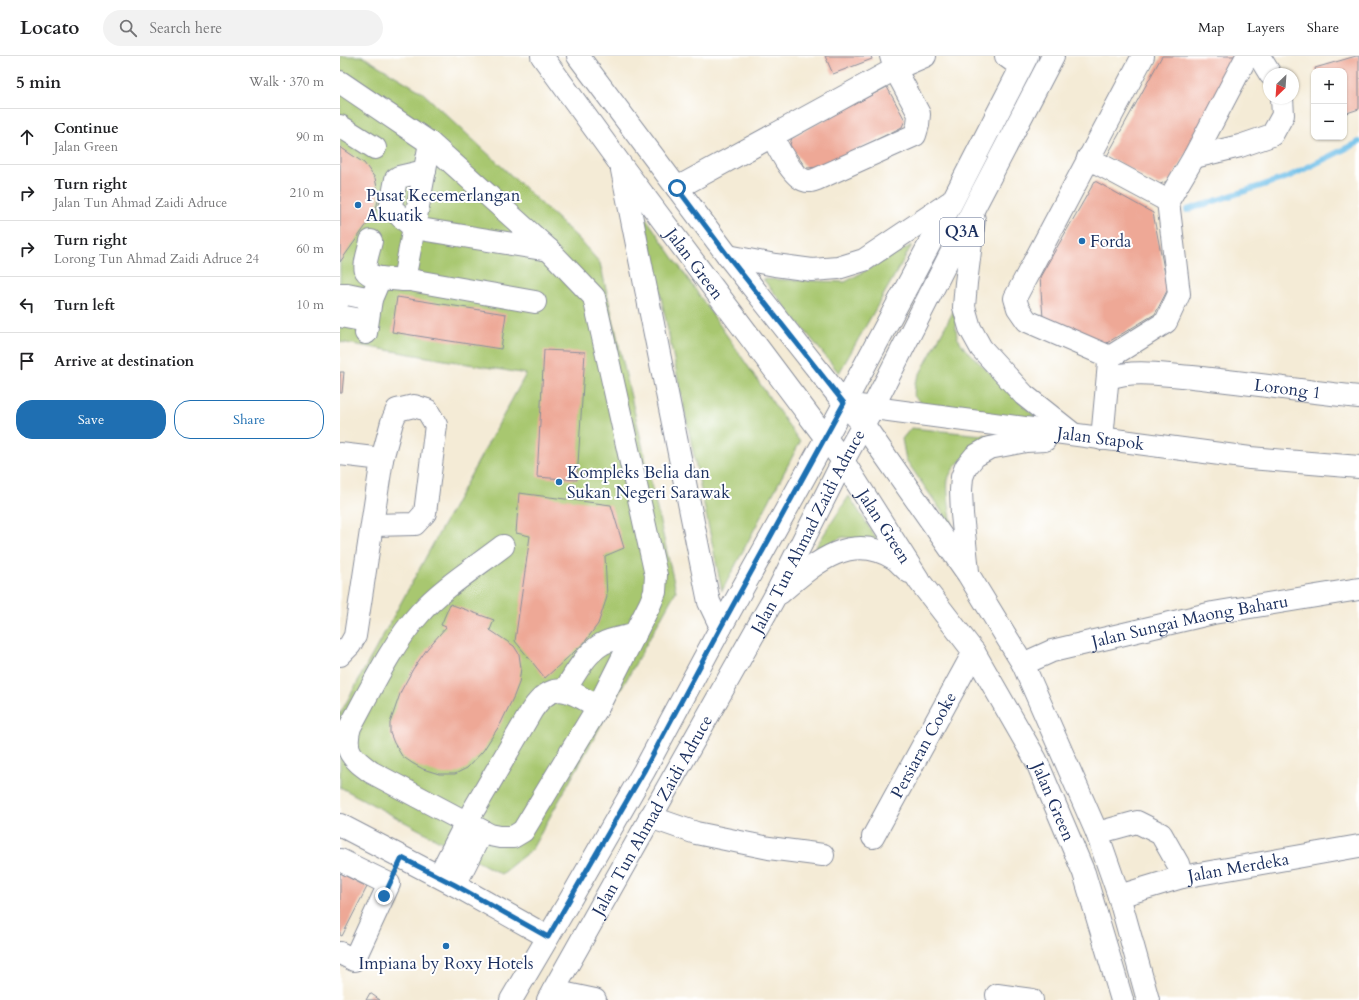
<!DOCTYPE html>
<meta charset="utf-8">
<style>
body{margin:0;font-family:Cardo,serif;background:#f2f2f2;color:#202124}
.controls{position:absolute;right:12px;top:12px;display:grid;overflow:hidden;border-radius:8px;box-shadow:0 1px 3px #0004}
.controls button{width:36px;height:36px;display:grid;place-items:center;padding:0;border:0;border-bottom:1px solid #e0e0e0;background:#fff;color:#202124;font:20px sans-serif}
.compass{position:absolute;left:923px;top:12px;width:36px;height:36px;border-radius:50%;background:#fff;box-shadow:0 1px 3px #0004;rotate:205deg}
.stop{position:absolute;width:12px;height:12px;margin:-9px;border:3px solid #1f6fb2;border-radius:50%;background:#fff}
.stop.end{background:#1f6fb2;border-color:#fff;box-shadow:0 1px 4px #0008}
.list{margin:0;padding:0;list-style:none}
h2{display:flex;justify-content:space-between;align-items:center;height:52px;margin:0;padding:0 16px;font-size:17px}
h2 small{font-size:13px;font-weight:400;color:#757577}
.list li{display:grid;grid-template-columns:26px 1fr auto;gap:12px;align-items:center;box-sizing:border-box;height:56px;padding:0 16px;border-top:1px solid #e0e0e0}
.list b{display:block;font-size:15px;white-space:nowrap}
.list p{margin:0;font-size:13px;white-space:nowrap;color:#757577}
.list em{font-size:13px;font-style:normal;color:#757577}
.actions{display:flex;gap:8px;padding:12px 16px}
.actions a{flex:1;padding:9px 0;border:1px solid #1f6fb2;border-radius:16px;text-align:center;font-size:14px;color:#1f6fb2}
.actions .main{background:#1f6fb2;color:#fff}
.icon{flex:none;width:22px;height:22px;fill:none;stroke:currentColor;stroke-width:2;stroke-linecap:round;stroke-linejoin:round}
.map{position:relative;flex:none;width:1019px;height:944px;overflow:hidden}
header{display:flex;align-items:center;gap:24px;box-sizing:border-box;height:56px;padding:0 20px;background:#fff;border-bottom:1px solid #e0e0e0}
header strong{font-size:19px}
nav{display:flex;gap:22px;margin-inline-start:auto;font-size:14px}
.search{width:280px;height:36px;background:#f2f2f2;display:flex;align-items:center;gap:10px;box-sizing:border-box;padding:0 14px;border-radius:22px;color:#757577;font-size:15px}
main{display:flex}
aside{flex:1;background:#fff}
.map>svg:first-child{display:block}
.green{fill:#a8c76f;stroke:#627b66}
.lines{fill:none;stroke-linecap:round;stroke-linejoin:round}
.stream{stroke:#6cbee8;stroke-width:6}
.building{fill:#eea896}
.minor-casing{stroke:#888d9a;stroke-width:24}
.major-casing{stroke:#888d9a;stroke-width:24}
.minor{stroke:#fff;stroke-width:22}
.major{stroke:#fff;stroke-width:22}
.route{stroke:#1f6fb2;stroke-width:5}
.poi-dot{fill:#1f6fb2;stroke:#fff;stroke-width:1.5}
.labels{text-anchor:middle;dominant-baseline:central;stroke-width:4;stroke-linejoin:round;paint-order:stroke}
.shield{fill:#fff;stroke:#5f6d8e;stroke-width:1}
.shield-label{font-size:16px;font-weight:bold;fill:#1b2f5e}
.poi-label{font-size:17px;fill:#1b2f5e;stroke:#fff;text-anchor:start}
.street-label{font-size:17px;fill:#1b2f5e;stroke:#fff}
</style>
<header>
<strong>Locato</strong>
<div class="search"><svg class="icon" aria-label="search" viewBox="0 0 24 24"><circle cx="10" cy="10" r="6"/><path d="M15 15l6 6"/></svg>Search here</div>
<nav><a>Map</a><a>Layers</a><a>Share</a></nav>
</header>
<main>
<aside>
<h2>5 min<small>Walk · 370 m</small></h2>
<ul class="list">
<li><svg class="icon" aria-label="ahead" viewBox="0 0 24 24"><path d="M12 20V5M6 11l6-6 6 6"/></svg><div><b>Continue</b><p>Jalan Green</p></div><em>90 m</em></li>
<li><svg class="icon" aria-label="right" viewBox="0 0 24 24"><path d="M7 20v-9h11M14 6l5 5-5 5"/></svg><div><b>Turn right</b><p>Jalan Tun Ahmad Zaidi Adruce</p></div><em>210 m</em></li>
<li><svg class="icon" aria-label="right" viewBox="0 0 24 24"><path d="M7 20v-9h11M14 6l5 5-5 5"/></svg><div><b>Turn right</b><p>Lorong Tun Ahmad Zaidi Adruce 24</p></div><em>60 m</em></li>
<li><svg class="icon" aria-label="left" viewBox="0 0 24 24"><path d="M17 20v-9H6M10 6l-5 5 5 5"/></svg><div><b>Turn left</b></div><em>10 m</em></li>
<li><svg class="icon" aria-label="arrive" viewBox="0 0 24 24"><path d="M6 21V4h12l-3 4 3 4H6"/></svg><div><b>Arrive at destination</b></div></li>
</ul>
<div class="actions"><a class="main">Save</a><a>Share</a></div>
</aside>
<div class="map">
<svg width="1019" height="944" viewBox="0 0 1019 944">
<rect width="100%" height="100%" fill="#fff"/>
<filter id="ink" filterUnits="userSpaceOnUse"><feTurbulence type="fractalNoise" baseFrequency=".025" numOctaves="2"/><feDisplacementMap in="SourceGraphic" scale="8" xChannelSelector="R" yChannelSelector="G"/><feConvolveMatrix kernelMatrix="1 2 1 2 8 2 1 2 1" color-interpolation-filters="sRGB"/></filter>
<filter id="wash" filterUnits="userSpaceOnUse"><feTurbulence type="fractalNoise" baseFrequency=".012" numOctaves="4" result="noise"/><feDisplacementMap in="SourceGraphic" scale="16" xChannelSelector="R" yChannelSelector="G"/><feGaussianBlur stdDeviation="0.9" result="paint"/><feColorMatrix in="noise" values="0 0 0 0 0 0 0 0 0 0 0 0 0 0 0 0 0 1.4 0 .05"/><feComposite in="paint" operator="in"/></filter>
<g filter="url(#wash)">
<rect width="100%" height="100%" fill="#f4ebd6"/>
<path class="green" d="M 0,0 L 22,0 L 82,36 L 238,182 L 260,207 L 336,535 L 192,793 L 161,818 L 0,731 L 0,658 L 186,318 L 0,286 Z
M 304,159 L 460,386 L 382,535 Z
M 572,189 L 499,317 L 423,223 L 505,226 Z
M 614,254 L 617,281 L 625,293 L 707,372 L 587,353 L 574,340 L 575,327 Z
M 571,372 L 653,380 C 639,391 612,406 608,424 C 606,432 611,461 612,470 L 566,404 L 562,383 Z
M 509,440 L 538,485 L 503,481 L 473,495 Z"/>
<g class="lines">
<path class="stream" d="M 847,154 L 948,121 L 1019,86"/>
</g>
<g id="blocks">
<path class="building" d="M 485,0 L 531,0 L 532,3 L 493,18 Z
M 822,0 L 899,0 L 832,123 L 818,129 L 767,100 Z
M 1016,0 L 1019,0 L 1019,53 L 1004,58 L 1004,15 L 976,15 L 975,12 Z
M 547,31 L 565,64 L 562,71 L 482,111 L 466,112 L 450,89 L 452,81 Z
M 0,91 L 24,107 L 35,122 L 39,141 L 35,157 L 0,206 Z
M 755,125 L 813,157 L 828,233 L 815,258 L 760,291 L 703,262 L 700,221 Z
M 57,241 L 166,258 L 161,293 L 52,276 Z
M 204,294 L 245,296 L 237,424 L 197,421 Z
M 0,316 L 4,316 L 2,337 L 0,337 Z
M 179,437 L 271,449 L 284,492 L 265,500 L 267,541 L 258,568 L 244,587 L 205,622 L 175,585 L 190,480 L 176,477 Z
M 110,548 L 154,564 L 150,574 L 174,590 L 179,598 L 181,612 L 179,627 L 174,640 L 161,667 L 143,695 L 127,712 L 115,718 L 99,718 L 83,713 L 72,707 L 62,700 L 54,687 L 50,677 L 50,667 L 61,635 L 73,613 L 87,593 L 106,571 L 101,569 Z
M 0,817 L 27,831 L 2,880 L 0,879 Z
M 30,937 L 40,944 L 26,944 Z"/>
</g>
</g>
<g filter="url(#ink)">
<use href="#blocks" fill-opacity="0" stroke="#888d9a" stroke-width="1"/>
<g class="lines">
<g class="minor-casing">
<g id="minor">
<path d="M 666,0 L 681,11"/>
<path d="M 803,0 L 675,242 L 678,252 L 687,265 L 770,301 L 826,266 L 839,238 L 828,145 L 854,101 L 907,0"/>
<path d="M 919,0 L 930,18"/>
<path d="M 0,26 L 90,87 L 209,194 L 254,241 L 316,519 L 315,536 L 310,548 L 258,651 L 183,775 L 173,781 L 160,781 L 150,779 L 31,716 C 12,702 3,695 10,671 C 31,633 51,589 80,557 C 101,533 137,510 163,490"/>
<path d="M 0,70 L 35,92"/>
<path d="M 432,80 C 438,92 452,120 464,124 C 469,126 472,125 477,123 L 575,79 L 578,69 L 579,58 L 555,13 L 551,0"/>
<path d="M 90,87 L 64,224 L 70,224 L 195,246"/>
<path d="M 854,101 L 900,90 L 932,79 L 943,59 L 942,42"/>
<path d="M 748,102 L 828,145"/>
<path d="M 85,115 L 59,121 L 56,123 L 51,149 L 52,153 L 74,172 L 209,194"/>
<path d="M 337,132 L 555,13 L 585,0"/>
<path d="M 31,185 C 30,191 23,211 26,215 C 28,219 36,221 40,222"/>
<path d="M 0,242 L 2,238 L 7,238 L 31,243"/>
<path d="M 0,260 L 27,265"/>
<path d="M 26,277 L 31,243 L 40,222 L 64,224"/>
<path id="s1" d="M 768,322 C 795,313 824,319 852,321 C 908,327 963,335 1019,341"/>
<path d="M 762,383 L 769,307"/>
<path d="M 0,398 L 42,403 L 15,580 L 10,589 L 0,599"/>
<path d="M 33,469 L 75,468 L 85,457 L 96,369 L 87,354 L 74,350 L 57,354 L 52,366 L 42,403"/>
<path id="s2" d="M 683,608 L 712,595 L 873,557 L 1019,533"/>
<path d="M 225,634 C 235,618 245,598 262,588 C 270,583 286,581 295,579"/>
<path d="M 310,761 L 356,777 L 429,792 L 483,799"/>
<path d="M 0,769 L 115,829 L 208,881"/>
<path d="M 757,777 L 797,766 L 821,778 L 838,808 L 842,821"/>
<path id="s3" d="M 533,781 L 634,596"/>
<path d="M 0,804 L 49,828 L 14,904 L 0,897"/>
<path d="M 99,820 L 126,767 L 192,654 C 214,622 230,635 258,651"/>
<path d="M 115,829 L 142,775"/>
<path id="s4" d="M 779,840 L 842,821 L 1019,790"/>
<path d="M 213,935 L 255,944"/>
<path d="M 657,939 L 692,944"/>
</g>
</g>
<g class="major-casing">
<g id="major">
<path id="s5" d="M 202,0 L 281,109 L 503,405 L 580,526 L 634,596 L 696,704 L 744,817 L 782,944"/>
<path d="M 238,0 L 388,200 L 504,347 L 523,368 L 628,518 L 683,608 L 757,777 L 779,840 L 808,944"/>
<path d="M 282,114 L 369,546 L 381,571"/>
<path d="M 634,163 L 626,227 L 624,251 L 630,272 L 641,292 L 684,339 L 733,378"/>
<path d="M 388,200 L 435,209 L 472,214 L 498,212 L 524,204 L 609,147"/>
<path id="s6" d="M 519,350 L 910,402 L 1019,411"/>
<path d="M 628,516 L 622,458 L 621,434 L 622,421 L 626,411 L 635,400 L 649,392 L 686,385 L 705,384"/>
<path d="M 440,537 C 473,509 510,474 555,503 C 560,507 564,512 569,516"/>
<path d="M 171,944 L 230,844 L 304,715 L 381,571 L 486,382 L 612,146 L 687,0"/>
<path id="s7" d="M 208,944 L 433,544 L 503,405 L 532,353 L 637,146 L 713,0"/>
</g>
</g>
<use href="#minor" class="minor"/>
<use href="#major" class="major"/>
</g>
</g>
<g class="lines" filter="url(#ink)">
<path class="route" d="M 44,840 L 62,802 L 115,829 L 208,881 L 304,715 L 381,571 L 504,347 L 388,200 L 337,132"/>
</g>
<g class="poi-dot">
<circle cx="18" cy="149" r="4"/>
<circle cx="742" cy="185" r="4"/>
<circle cx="219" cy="426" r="4"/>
<circle cx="106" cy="890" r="4"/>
</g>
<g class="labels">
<rect class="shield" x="600" y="162" width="44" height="28" rx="3"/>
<g class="shield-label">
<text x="622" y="176">Q3A</text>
</g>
<g class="poi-label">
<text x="26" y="139">Pusat Kecemerlangan<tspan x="26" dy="20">Akuatik</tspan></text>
<text x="750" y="185">Forda</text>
<text x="227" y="416">Kompleks Belia dan<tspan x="227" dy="20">Sukan Negeri Sarawak</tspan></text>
<text x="106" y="907" text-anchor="middle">Impiana by Roxy Hotels</text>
</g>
<g class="street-label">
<text stroke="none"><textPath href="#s5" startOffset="258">Jalan Green</textPath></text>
<text stroke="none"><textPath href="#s1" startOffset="181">Lorong 1</textPath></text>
<text stroke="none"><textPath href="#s6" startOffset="244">Jalan Stapok</textPath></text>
<text stroke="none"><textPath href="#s5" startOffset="582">Jalan Green</textPath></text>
<text stroke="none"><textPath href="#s7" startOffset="536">Jalan Tun Ahmad Zaidi Adruce</textPath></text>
<text stroke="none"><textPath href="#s2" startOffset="173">Jalan Sungai Maong Baharu</textPath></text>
<text stroke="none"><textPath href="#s3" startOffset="105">Persiaran Cooke</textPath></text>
<text stroke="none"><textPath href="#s5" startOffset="906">Jalan Green</textPath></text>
<text stroke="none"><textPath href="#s7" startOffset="212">Jalan Tun Ahmad Zaidi Adruce</textPath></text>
<text stroke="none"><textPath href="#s4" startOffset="123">Jalan Merdeka</textPath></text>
</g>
</g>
</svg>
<div class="controls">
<button>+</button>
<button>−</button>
</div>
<svg class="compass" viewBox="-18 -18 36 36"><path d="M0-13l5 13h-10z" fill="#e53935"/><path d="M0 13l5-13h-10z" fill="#757577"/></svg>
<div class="stop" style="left:337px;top:132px"></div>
<div class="stop end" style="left:44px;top:840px"></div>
</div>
</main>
